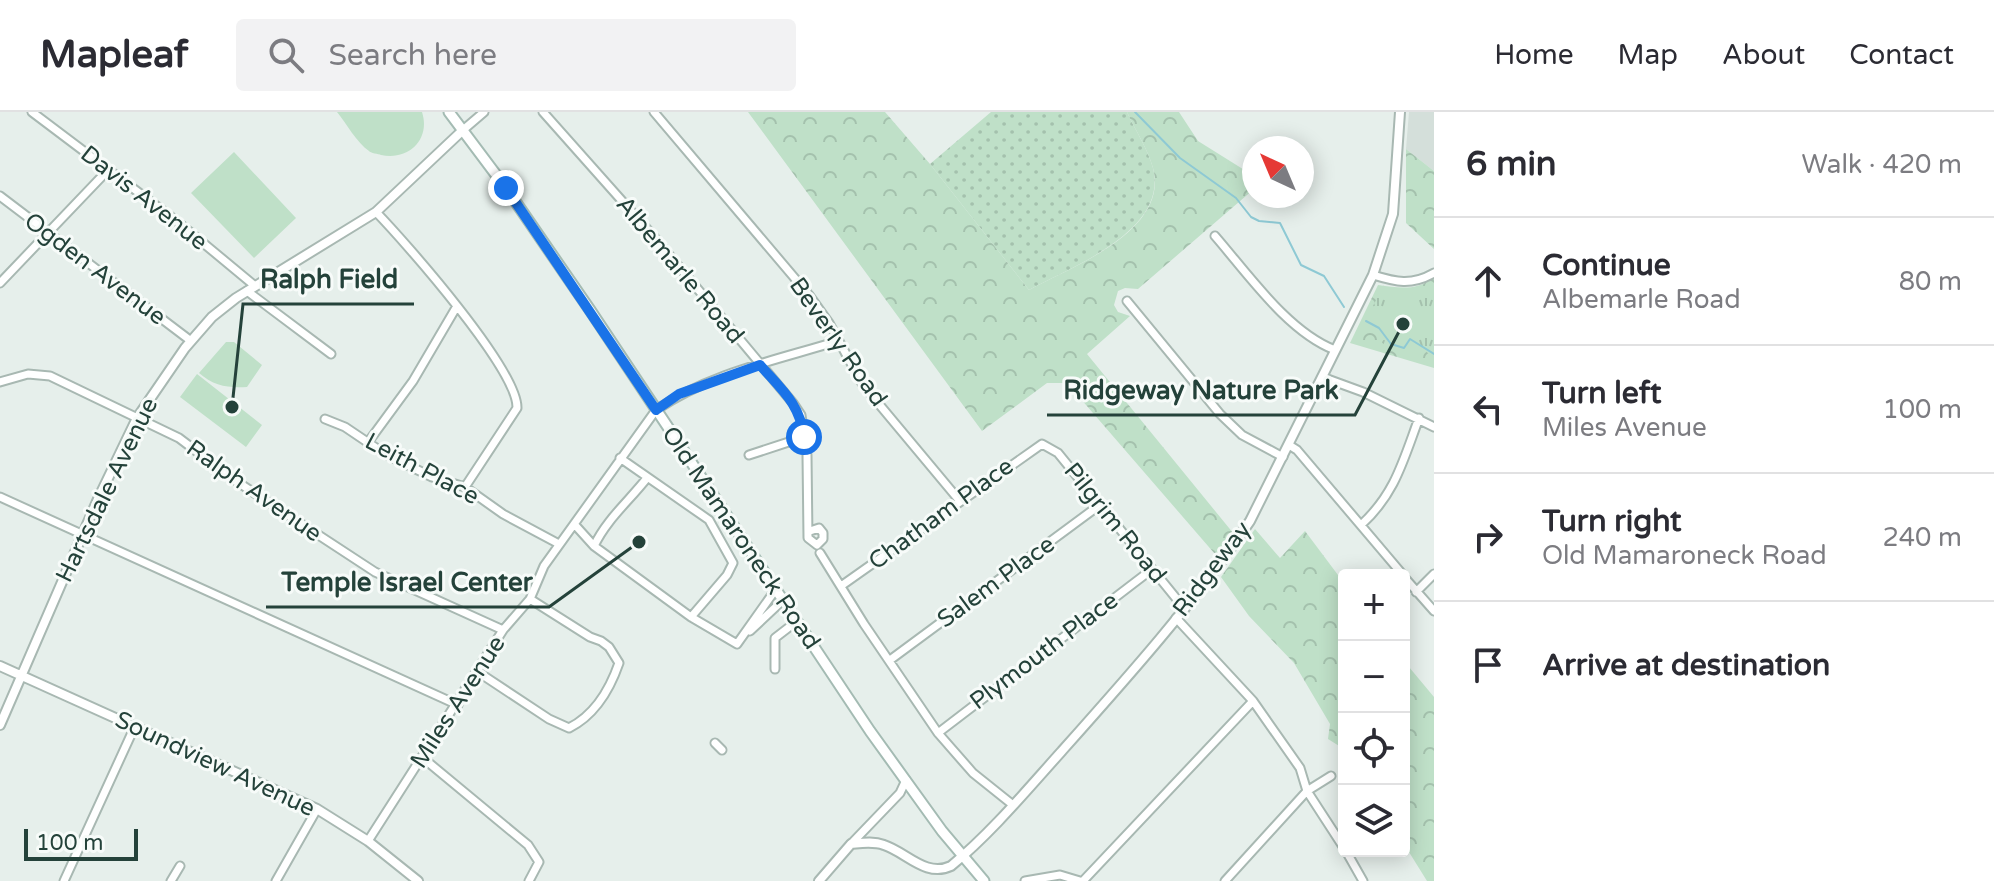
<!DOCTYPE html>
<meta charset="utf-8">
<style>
body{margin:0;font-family:"Varela Round",sans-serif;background:#f2f2f3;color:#2b2b33}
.controls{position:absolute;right:24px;bottom:24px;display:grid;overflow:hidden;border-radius:8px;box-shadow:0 4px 20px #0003}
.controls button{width:72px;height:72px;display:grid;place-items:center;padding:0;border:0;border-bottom:2px solid #e1e1e2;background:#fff;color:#2b2b33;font:40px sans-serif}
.compass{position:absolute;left:1242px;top:24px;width:72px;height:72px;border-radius:50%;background:#fff;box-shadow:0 4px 20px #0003;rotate:316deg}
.scale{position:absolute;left:24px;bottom:20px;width:114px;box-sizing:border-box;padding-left:8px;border:4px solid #24423a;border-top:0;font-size:22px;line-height:28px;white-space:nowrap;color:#24423a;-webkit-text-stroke:6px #f7fbf9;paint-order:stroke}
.stop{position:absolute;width:24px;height:24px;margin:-18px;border:6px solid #1a73e8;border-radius:50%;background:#fff}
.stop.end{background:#1a73e8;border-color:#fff;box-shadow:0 2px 8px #0008}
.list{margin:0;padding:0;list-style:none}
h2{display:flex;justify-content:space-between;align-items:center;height:104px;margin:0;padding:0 32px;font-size:34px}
h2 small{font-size:26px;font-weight:400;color:#7c7c81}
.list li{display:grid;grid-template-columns:52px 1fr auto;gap:24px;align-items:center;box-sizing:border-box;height:128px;padding:0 32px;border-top:2px solid #e1e1e2}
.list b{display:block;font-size:30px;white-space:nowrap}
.list p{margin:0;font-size:26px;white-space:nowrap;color:#7c7c81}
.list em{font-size:26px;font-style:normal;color:#7c7c81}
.icon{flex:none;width:44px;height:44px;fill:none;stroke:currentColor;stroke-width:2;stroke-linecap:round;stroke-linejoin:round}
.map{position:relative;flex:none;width:1434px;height:769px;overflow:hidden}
header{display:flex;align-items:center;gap:48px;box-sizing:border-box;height:112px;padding:0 40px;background:#fff;border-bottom:2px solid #e1e1e2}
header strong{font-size:38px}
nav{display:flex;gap:44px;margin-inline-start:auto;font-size:28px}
.search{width:560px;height:72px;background:#f2f2f3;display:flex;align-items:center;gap:20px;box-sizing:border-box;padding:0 28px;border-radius:8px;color:#7c7c81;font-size:30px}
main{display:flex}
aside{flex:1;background:#fff}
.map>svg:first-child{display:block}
.built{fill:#d4dfda}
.grass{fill:url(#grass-dots)}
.forest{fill:url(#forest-crowns)}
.park{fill:url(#park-tufts)}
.pitch{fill:#bfe0c8}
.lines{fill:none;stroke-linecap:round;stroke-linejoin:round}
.stream{stroke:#8ec9d4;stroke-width:2}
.minor-casing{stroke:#a8b8b2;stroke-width:11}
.tertiary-casing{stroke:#a8b8b2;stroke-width:12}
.secondary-casing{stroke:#a4bbb3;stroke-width:13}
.minor{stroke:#fff;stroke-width:7}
.tertiary{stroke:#fff;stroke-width:8}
.secondary{stroke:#fff;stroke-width:9}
.route{stroke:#1a73e8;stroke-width:10}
.labels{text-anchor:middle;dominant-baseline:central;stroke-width:6;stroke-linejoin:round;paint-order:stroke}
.street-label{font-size:24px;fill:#24423a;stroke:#f7fbf9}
.leader{fill:none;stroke:#24423a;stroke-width:3}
.callout-dot{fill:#24423a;stroke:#f7fbf9;stroke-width:3}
.callout-label{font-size:26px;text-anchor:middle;font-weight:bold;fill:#24423a;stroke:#f7fbf9;stroke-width:6;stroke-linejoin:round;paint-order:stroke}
</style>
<header>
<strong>Mapleaf</strong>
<div class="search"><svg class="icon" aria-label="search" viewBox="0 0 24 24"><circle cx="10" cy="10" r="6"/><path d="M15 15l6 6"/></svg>Search here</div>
<nav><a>Home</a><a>Map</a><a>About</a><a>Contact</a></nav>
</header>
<main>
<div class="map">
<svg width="1434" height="769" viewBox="0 0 1434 769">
<defs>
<pattern id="grass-dots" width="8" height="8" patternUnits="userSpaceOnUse" patternTransform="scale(2)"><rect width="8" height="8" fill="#bfe0c8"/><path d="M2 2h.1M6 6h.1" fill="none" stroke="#a4c1ad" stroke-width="1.8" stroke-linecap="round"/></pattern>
<pattern id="forest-crowns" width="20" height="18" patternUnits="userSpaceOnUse" patternTransform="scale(2)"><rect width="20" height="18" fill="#bfe0c8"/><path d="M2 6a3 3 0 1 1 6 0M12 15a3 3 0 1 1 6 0" fill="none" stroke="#a4c1ad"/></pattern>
<pattern id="park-tufts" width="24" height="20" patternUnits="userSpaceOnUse" patternTransform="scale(2)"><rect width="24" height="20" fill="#bfe0c8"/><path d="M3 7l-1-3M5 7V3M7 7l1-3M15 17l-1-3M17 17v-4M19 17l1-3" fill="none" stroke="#a4c1ad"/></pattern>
</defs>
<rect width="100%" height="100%" fill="#e6efeb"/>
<path class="built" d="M 1409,0 L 1434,0 L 1434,59 L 1406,37 Z"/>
<path class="grass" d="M 991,0 L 1127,0 C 1135,18 1148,37 1153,56 C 1169,119 1071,155 1029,178 L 930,52 Z"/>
<path class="forest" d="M 748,0 L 885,0 L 930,52 L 1029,178 C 1071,155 1170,119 1153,56 C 1148,37 1135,18 1127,0 L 1179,0 L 1198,29 L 1254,64 L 1254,77 L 1138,177 L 1125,176 L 1118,179 L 1114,193 L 1118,200 L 1130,204 L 1087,242 L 1238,427 L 1221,449 L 1067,271 L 1047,271 L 982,319 Z
M 1406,37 L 1434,59 L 1434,137 L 1406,111 Z
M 1434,166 L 1434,256 L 1350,231 L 1378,173 C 1400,176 1415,179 1434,166 Z
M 1255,417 L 1280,446 L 1305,419 L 1344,471 L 1344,637 L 1328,627 L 1330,612 L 1294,551 L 1249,504 L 1221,465 Z
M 1404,549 L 1434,585 L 1434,769 L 1427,769 L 1404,732 Z"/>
<path class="park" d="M 1434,171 L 1434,252 L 1431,244 L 1412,226 L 1400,231 L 1395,240 L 1381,230 L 1391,222 L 1386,215 L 1378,215 L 1366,208 L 1382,176 L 1405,180 Z"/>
<path class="pitch" d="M 337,0 L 422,0 C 431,28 408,49 381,43 C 379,42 370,41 369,39 C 357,31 346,11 337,0 Z
M 234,40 L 296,106 L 254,146 L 191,81 Z
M 226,230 L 234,230 L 262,253 L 247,275 C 227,276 214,274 199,261 Z
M 197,262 L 262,313 L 246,335 L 180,285 Z"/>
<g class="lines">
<path class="stream" d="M 1135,0 L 1180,46 L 1236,86 L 1251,105 L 1259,109 L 1280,111 L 1301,153 L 1324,164 L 1344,195
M 1366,209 L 1379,216 L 1391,232 L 1404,236 L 1410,227 L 1434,242"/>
<g class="minor-casing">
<path id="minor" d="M 32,0 L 179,111 L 255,174
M 543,0 L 655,126 L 793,291 L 801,303 L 807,343 L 808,426 L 817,433 L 823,427 L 823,421 L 819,416 L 810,419
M 654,0 L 809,183 L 829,211 L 863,273 L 959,388
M 463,18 L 484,0
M 0,84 L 191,229
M 376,100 C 406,131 518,258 517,296 L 465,375
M 1215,124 C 1248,162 1288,220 1335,238
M 1373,163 C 1396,170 1411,174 1434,161
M 0,171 L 108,58
M 247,179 L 331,242
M 1127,189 L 1220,302 L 1242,323 L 1283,345
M 1322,265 L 1363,280 L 1434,315
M 0,270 L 28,262 L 50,264 L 179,326 L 233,367 L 375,460 L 503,518
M 325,307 L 345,315 L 385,342 L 432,365 L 465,375 L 503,402 L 559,432
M 369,329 L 413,269 L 457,194
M 1289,333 L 1297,338 L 1403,463
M 749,343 L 804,325
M 0,385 L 458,593
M 575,413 L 594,434 L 691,505 L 727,463 L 733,451 L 709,408 L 620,346
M 1361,413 C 1395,382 1403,349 1419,306
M 594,434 C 607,407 628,390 647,366
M 820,441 L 864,512 L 938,621 L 973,661 L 1013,693
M 1404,465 L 1434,499
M 841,474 L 1042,332 L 1058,341 L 1184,496
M 1416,480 L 1434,462
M 691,505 L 737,532
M 1176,506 L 1253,589 L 1300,656 L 1307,679 L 1344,736
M 750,519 L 783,488
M 737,532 L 776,477
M 890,548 L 1101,392
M 775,557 L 775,526 L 797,509
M 478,560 L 549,607 L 569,616 C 595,603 610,577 619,551 L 609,535 L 601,529 L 590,525 L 530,487
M 938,621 L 1151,458
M 715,631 L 722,638
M 423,646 L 528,733 L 539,750 L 529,769
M 368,729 L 503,518 L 530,487 L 544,454 L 656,298 C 710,261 777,248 838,229
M 851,732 L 900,681 L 906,668
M 1346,739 L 1363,769
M 64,769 L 135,614
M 171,769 L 180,754
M 276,769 L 317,697
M 1025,769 L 1060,763 L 1080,769
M 1083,769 L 1253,589
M 1225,769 L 1307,679 L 1331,664"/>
</g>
<g class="tertiary-casing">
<path id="tertiary" d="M 0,554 L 317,697 L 368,729 L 418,769
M 0,613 L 98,387 L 137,306 L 185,236 L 212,205 L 236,186 L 376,100 L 463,18
M 819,769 L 851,732 C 862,731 873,729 884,733 C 906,740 926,766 951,754 C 991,721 1026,679 1061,640 C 1127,566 1194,491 1250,409 L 1373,163 L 1393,102 L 1400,0"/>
</g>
<g class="secondary-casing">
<path id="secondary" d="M 449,0 L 506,76 L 590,198 L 870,619 L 942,719 L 984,769"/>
</g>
<use href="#minor" class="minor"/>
<use href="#tertiary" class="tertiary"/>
<use href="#secondary" class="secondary"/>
</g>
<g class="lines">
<path class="route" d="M 506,76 L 656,298 L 679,282 L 760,253 C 782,278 800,292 804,325"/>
</g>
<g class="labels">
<g class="street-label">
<text transform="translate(144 86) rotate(38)">Davis Avenue</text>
<text transform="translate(95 157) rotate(37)">Ogden Avenue</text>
<text transform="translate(680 158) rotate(50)">Albemarle Road</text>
<text transform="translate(838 230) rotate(55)">Beverly Road</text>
<text transform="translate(422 357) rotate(28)">Leith Place</text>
<text transform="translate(107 378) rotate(-64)">Hartsdale Avenue</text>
<text transform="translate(254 379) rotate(35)">Ralph Avenue</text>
<text transform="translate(941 402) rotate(-36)">Chatham Place</text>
<text transform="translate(1115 411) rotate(51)">Pilgrim Road</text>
<text transform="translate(741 426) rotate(56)">Old Mamaroneck Road</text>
<text transform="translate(1212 457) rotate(-53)">Ridgeway</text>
<text transform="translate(996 470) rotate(-36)">Salem Place</text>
<text transform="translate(1044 539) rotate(-37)">Plymouth Place</text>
<text transform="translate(458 590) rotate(-57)">Miles Avenue</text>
<text transform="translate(215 652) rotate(25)">Soundview Avenue</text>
</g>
</g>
<path class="leader" d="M232 295L243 192H414M1403 212L1355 303H1047M639 430L549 495H266"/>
<g class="callout-dot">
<circle cx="232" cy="295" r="8"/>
<circle cx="1403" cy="212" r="8"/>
<circle cx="639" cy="430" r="8"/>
</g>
<g class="callout-label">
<text x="329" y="176">Ralph Field</text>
<text x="1201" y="287">Ridgeway Nature Park</text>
<text x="407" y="479">Temple Israel Center</text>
</g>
</svg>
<div class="controls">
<button>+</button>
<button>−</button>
<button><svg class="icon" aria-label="locate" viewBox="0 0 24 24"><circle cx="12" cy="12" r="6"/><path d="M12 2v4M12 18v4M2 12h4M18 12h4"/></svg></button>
<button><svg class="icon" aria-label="layers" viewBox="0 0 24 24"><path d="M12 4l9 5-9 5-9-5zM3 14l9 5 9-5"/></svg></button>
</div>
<svg class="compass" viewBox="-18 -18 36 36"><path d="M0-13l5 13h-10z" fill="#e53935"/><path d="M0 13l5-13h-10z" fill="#7c7c81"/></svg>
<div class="scale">100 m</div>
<div class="stop" style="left:804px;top:325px"></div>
<div class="stop end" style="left:506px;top:76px"></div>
</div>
<aside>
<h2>6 min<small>Walk · 420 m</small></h2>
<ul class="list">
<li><svg class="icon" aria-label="ahead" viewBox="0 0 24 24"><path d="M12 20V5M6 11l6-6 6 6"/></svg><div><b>Continue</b><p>Albemarle Road</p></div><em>80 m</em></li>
<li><svg class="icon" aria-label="left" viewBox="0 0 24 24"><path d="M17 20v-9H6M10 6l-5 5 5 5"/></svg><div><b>Turn left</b><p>Miles Avenue</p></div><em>100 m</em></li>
<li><svg class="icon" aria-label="right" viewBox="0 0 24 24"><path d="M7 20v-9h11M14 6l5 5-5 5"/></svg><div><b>Turn right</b><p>Old Mamaroneck Road</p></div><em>240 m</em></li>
<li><svg class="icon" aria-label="arrive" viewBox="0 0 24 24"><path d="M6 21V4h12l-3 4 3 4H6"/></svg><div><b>Arrive at destination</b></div></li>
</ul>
</aside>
</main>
